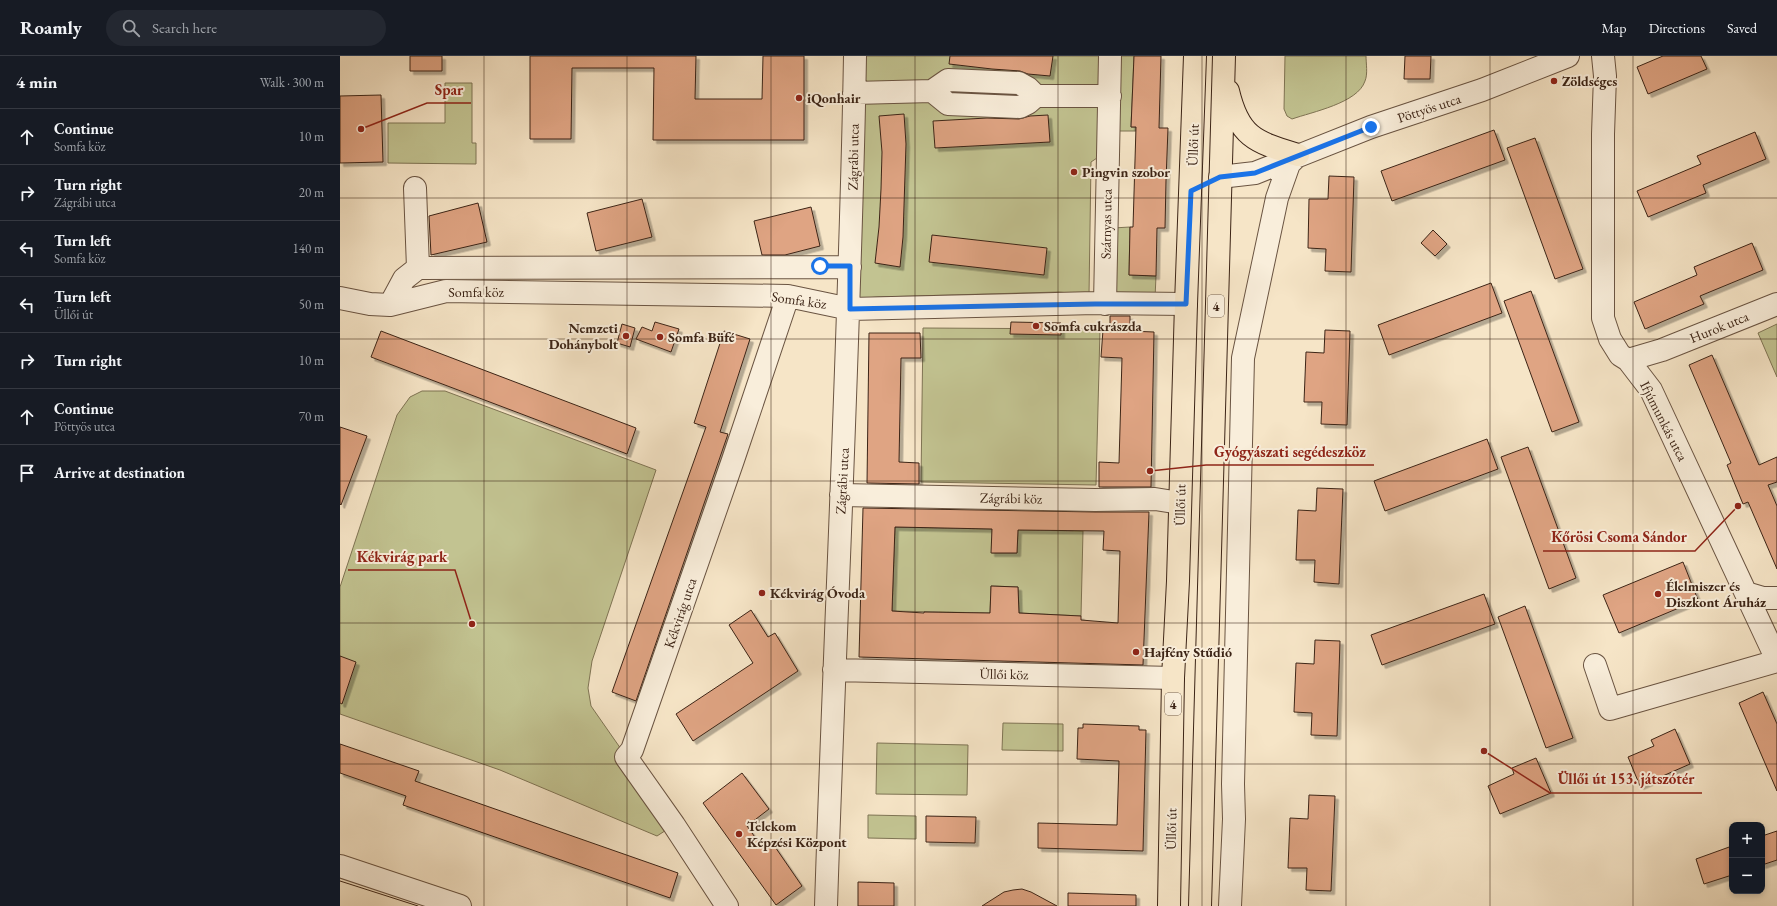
<!DOCTYPE html>
<meta charset="utf-8">
<style>
body{margin:0;font-family:"EB Garamond",serif;background:#242831;color:#f1f3f6}
.controls{position:absolute;right:12px;bottom:12px;display:grid;overflow:hidden;border-radius:8px;box-shadow:0 2px 6px #0003}
.controls button{width:36px;height:36px;display:grid;place-items:center;padding:0;border:0;border-bottom:1px solid #363941;background:#171b24;color:#f1f3f6;font:20px sans-serif}
.stop{position:absolute;width:12px;height:12px;margin:-9px;border:3px solid #1a73e8;border-radius:50%;background:#fff}
.stop.end{background:#1a73e8;border-color:#fff;box-shadow:0 1px 4px #0008}
.list{margin:0;padding:0;list-style:none}
h2{display:flex;justify-content:space-between;align-items:center;height:52px;margin:0;padding:0 16px;font-size:17px}
h2 small{font-size:13px;font-weight:400;color:#9ea1a6}
.list li{display:grid;grid-template-columns:26px 1fr auto;gap:12px;align-items:center;box-sizing:border-box;height:56px;padding:0 16px;border-top:1px solid #363941}
.list b{display:block;font-size:15px;white-space:nowrap}
.list p{margin:0;font-size:13px;white-space:nowrap;color:#9ea1a6}
.list em{font-size:13px;font-style:normal;color:#9ea1a6}
.icon{flex:none;width:22px;height:22px;fill:none;stroke:currentColor;stroke-width:2;stroke-linecap:round;stroke-linejoin:round}
.map{position:relative;flex:none;width:1437px;height:850px;overflow:hidden}
header{display:flex;align-items:center;gap:24px;box-sizing:border-box;height:56px;padding:0 20px;background:#171b24;border-bottom:1px solid #363941}
header strong{font-size:19px}
nav{display:flex;gap:22px;margin-inline-start:auto;font-size:14px}
.search{width:280px;height:36px;background:#242831;display:flex;align-items:center;gap:10px;box-sizing:border-box;padding:0 14px;border-radius:22px;color:#9ea1a6;font-size:15px}
main{display:flex}
aside{flex:1;background:#171b24}
.map>svg:first-child{display:block}
.green{fill:#c2c391;stroke:#7f7454}
.building{fill:#dfa483;stroke:#3c2416;fill-rule:evenodd;filter:url(#shadow)}
.lines{fill:none;stroke-linecap:round;stroke-linejoin:round}
.minor-casing{stroke:#6a5442;stroke-width:24}
.major-casing{stroke:#3c2416;stroke-width:24}
.minor{stroke:#f9eedb;stroke-width:22}
.major{stroke:#f6e5c7;stroke-width:22}
.tram{stroke:#3c2416;stroke-width:1}
.route{stroke:#1a73e8;stroke-width:5}
.grid{fill:none;stroke:#3c2416;stroke-width:1;stroke-opacity:0.55}
.poi-dot{fill:#8f2418;stroke:#f9eedb;stroke-width:1.5}
.labels{text-anchor:middle;dominant-baseline:central;stroke-width:4;stroke-linejoin:round;paint-order:stroke}
.shield{fill:#f9eedb;stroke:#756151;stroke-width:1}
.shield-label{font-size:13px;font-weight:bold;fill:#3c2416}
.poi-label{font-size:14px;font-weight:bold;fill:#3c2416;stroke:#f9eedb;text-anchor:start}
.street-label{font-size:14px;fill:#3c2416;stroke:#f9eedb}
.leader{fill:none;stroke:#8f2418;stroke-width:1.5}
.callout-dot{fill:#8f2418;stroke:#f9eedb;stroke-width:1.5}
.callout-label{font-size:15px;text-anchor:middle;font-weight:bold;fill:#8f2418;stroke:#f9eedb;stroke-width:4;stroke-linejoin:round;paint-order:stroke}
</style>
<header>
<strong>Roamly</strong>
<div class="search"><svg class="icon" aria-label="search" viewBox="0 0 24 24"><circle cx="10" cy="10" r="6"/><path d="M15 15l6 6"/></svg>Search here</div>
<nav><a>Map</a><a>Directions</a><a>Saved</a></nav>
</header>
<main>
<aside>
<h2>4 min<small>Walk · 300 m</small></h2>
<ul class="list">
<li><svg class="icon" aria-label="ahead" viewBox="0 0 24 24"><path d="M12 20V5M6 11l6-6 6 6"/></svg><div><b>Continue</b><p>Somfa köz</p></div><em>10 m</em></li>
<li><svg class="icon" aria-label="right" viewBox="0 0 24 24"><path d="M7 20v-9h11M14 6l5 5-5 5"/></svg><div><b>Turn right</b><p>Zágrábi utca</p></div><em>20 m</em></li>
<li><svg class="icon" aria-label="left" viewBox="0 0 24 24"><path d="M17 20v-9H6M10 6l-5 5 5 5"/></svg><div><b>Turn left</b><p>Somfa köz</p></div><em>140 m</em></li>
<li><svg class="icon" aria-label="left" viewBox="0 0 24 24"><path d="M17 20v-9H6M10 6l-5 5 5 5"/></svg><div><b>Turn left</b><p>Üllői út</p></div><em>50 m</em></li>
<li><svg class="icon" aria-label="right" viewBox="0 0 24 24"><path d="M7 20v-9h11M14 6l5 5-5 5"/></svg><div><b>Turn right</b></div><em>10 m</em></li>
<li><svg class="icon" aria-label="ahead" viewBox="0 0 24 24"><path d="M12 20V5M6 11l6-6 6 6"/></svg><div><b>Continue</b><p>Pöttyös utca</p></div><em>70 m</em></li>
<li><svg class="icon" aria-label="arrive" viewBox="0 0 24 24"><path d="M6 21V4h12l-3 4 3 4H6"/></svg><div><b>Arrive at destination</b></div></li>
</ul>
</aside>
<div class="map">
<svg width="1437" height="850" viewBox="0 0 1437 850">
<defs>
<filter id="shadow"><feDropShadow dx="3.5" dy="3.5" stdDeviation="0" flood-color="#0004"/></filter>
</defs>
<rect width="100%" height="100%" fill="#f6e5c7"/>
<filter id="stains"><feTurbulence type="fractalNoise" baseFrequency=".005" numOctaves="4"/><feColorMatrix values="0 0 0 0 .2 0 0 0 0 .09 0 0 0 0 .02 0 0 0 .5 -.17"/></filter>
<radialGradient id="worn" r=".72"><stop offset=".6" stop-color="#630" stop-opacity="0"/><stop offset="1" stop-color="#630" stop-opacity=".3"/></radialGradient>
<path class="green" d="M 525,0 L 761,0 L 760,100 L 751,106 L 749,239 L 719,236 L 538,241 L 515,243 Z
M 779,0 L 794,0 L 791,71 L 796,71 L 796,75 L 775,75 Z
M 945,0 L 1026,0 C 1026,7 1028,18 1025,25 C 1018,47 972,56 952,63 L 947,60 L 944,53 Z
M 105,27 L 132,27 L 132,87 L 136,87 L 136,108 L 48,107 L 48,67 L 105,67 Z
M 790,171 L 789,219 L 816,220 L 815,242 L 773,241 L 773,172 Z
M 1437,268 L 1437,321 L 1418,277 Z
M 583,272 L 760,273 L 756,429 L 581,426 Z
M 82,335 L 105,335 L 316,414 L 252,605 L 248,632 L 251,650 L 334,769 L 317,780 L 160,714 L 0,658 L 0,531 L 57,359 L 70,341 Z
M 555,471 L 652,473 L 652,497 L 677,497 L 678,474 L 743,475 L 741,560 L 679,557 L 678,531 L 651,530 L 650,557 L 552,555 Z
M 663,667 L 723,668 L 723,695 L 662,694 Z
M 537,687 L 628,689 L 627,739 L 536,738 Z
M 528,759 L 576,760 L 576,783 L 528,782 Z"/>
<path class="building" d="M 70,0 L 102,0 L 102,15 L 70,15 Z
M 190,0 L 356,0 L 355,43 L 422,43 L 423,0 L 464,0 L 464,84 L 313,84 L 314,12 L 232,12 L 231,83 L 190,83 Z
M 610,0 L 713,0 L 710,20 L 688,18 L 680,15 L 652,13 L 609,8 Z
M 794,0 L 821,0 L 819,72 L 828,72 L 826,125 L 825,172 L 817,172 L 816,220 L 789,219 L 790,171 L 793,171 L 796,71 L 791,71 Z
M 1065,0 L 1091,0 L 1090,23 L 1064,23 Z
M 1323,0 L 1361,0 L 1367,13 L 1308,38 L 1297,11 Z
M 41,39 L 43,106 L 0,107 L 0,40 Z
M 564,58 L 566,88 L 563,181 L 560,211 L 535,207 L 539,171 L 541,133 L 542,96 L 539,60 Z
M 708,59 L 710,86 L 595,92 L 593,65 L 647,62 L 679,63 L 690,60 Z
M 1154,74 L 1165,104 L 1052,145 L 1041,115 Z
M 1415,76 L 1426,103 L 1363,129 L 1366,137 L 1308,161 L 1297,135 L 1361,108 L 1357,100 Z
M 1195,82 L 1243,213 L 1215,223 L 1167,92 Z
M 989,120 L 1014,121 L 1011,216 L 985,215 L 986,193 L 968,192 L 969,143 L 988,143 Z
M 302,143 L 312,181 L 256,195 L 247,157 Z
M 138,147 L 147,186 L 91,199 L 89,160 Z
M 471,151 L 480,190 L 445,199 L 422,199 L 414,165 Z
M 1093,174 L 1107,188 L 1095,200 L 1081,187 Z
M 592,179 L 707,192 L 704,219 L 589,206 Z
M 1412,187 L 1423,214 L 1360,240 L 1364,248 L 1305,273 L 1294,246 L 1357,219 L 1354,211 Z
M 1151,227 L 1162,257 L 1049,299 L 1038,269 Z
M 1191,235 L 1239,366 L 1212,376 L 1164,245 Z
M 770,260 L 790,260 L 790,275 L 814,276 L 811,431 L 759,431 L 759,406 L 779,407 L 782,302 L 761,301 L 763,274 L 770,274 Z
M 315,266 L 339,273 L 331,296 L 296,283 L 302,271 L 312,275 Z
M 671,266 L 721,267 L 721,279 L 670,278 Z
M 282,268 L 295,272 L 290,291 L 277,287 Z
M 985,274 L 1010,275 L 1007,369 L 981,368 L 982,346 L 964,346 L 966,296 L 984,297 Z
M 41,275 L 296,372 L 287,398 L 31,301 Z
M 384,275 L 410,283 L 380,376 L 388,378 L 296,645 L 272,636 L 366,371 L 354,367 Z
M 529,277 L 580,277 L 581,302 L 561,302 L 559,406 L 579,407 L 579,428 L 527,427 Z
M 1372,299 L 1419,409 L 1437,401 L 1437,426 L 1428,429 L 1437,450 L 1437,513 L 1408,446 L 1403,448 L 1387,409 L 1391,407 L 1349,309 Z
M 0,371 L 27,380 L 1,449 L 0,448 Z
M 1147,383 L 1158,413 L 1045,455 L 1034,425 Z
M 1188,391 L 1236,522 L 1209,533 L 1161,401 Z
M 977,432 L 1003,433 L 999,528 L 974,526 L 975,504 L 956,504 L 958,454 L 976,455 Z
M 523,452 L 755,456 L 809,456 L 803,609 L 519,601 ZM 555,471 L 652,473 L 651,497 L 677,497 L 678,474 L 764,475 L 763,494 L 780,495 L 778,567 L 741,564 L 741,560 L 679,557 L 678,531 L 651,530 L 650,557 L 584,556 L 584,557 L 552,555 Z
M 1343,506 L 1358,544 L 1279,577 L 1263,539 Z
M 1144,538 L 1155,568 L 1042,609 L 1031,579 Z
M 1185,550 L 1233,682 L 1206,692 L 1158,561 Z
M 411,554 L 428,581 L 435,577 L 458,615 L 353,685 L 336,658 L 413,607 L 389,569 Z
M 975,584 L 1000,585 L 997,680 L 971,679 L 972,657 L 954,656 L 956,607 L 974,608 Z
M 0,600 L 16,606 L 2,648 L 0,647 Z
M 1423,636 L 1437,668 L 1437,735 L 1399,647 Z
M 743,668 L 799,670 L 799,674 L 806,674 L 803,795 L 698,792 L 698,767 L 777,769 L 779,705 L 737,703 L 738,672 L 743,672 Z
M 1335,673 L 1350,708 L 1300,730 L 1288,701 L 1314,690 L 1311,684 Z
M 0,688 L 79,715 L 75,725 L 338,817 L 330,842 L 63,749 L 66,740 L 0,717 Z
M 1196,702 L 1211,737 L 1160,758 L 1148,730 L 1174,718 L 1172,712 Z
M 402,717 L 429,753 L 407,770 L 422,791 L 431,785 L 462,830 L 436,849 L 363,747 Z
M 969,739 L 995,740 L 991,835 L 966,834 L 967,812 L 948,812 L 950,762 L 968,763 Z
M 586,760 L 636,761 L 635,787 L 586,786 Z
M 1437,775 L 1437,804 L 1422,809 L 1422,780 Z
M 1392,790 L 1392,819 L 1364,828 L 1356,803 Z
M 518,826 L 554,827 L 554,850 L 518,850 Z
M 682,833 L 691,836 L 717,850 L 642,850 L 664,836 L 673,834 Z
M 728,837 L 796,839 L 796,850 L 728,850 Z"/>
<g class="lines">
<g class="minor-casing">
<path id="minor" d="M 1263,0 L 1265,20 L 1263,78 L 1263,262 L 1270,283 L 1280,299 L 1288,304 L 1311,334 L 1437,604
M 514,37 L 592,35 L 608,24 L 679,27 L 688,32 L 696,40 L 688,47 L 680,51 L 608,48 L 592,35
M 696,40 L 770,40
M 880,121 L 915,117 L 1031,71 L 1142,34 L 1228,0
M 75,132 L 78,212
M 0,242 L 30,248 L 50,249 L 106,235 L 448,240 L 510,253 L 755,247 L 846,248
M 765,248 L 770,0
M 50,249 L 64,223 L 78,212 L 510,211
M 1288,304 L 1322,294 L 1437,248
M 501,439 L 755,444 L 815,443 L 840,447
M 1406,537 L 1423,542 L 1437,542
M 1255,609 L 1270,653 L 1437,605
M 494,614 L 833,622
M 0,810 L 120,850
M 387,850 L 334,769 L 286,701 L 292,694 L 393,404 L 448,240
M 486,850 C 495,567 510,283 515,0
M 890,850 L 894,763 L 893,728 L 903,302 L 937,142 L 949,108 L 958,99"/>
</g>
<g class="major-casing">
<path id="major" d="M 888,35 C 899,82 916,86 958,99
M 829,850 L 833,622 L 838,525 L 846,248 L 855,0
M 860,850 L 884,0"/>
</g>
<use href="#minor" class="minor"/>
<use href="#major" class="major"/>
<path class="tram" d="M 0,825 L 78,850"/>
</g>
<g class="lines">
<path class="route" d="M 480,210 L 510,210 L 510,253 L 755,248 L 846,248 L 851,135 L 880,121 L 915,117 L 1031,71"/>
</g>
<path class="grid" d="M 144,0 L 144,850M 287,0 L 287,850M 431,0 L 431,850M 575,0 L 575,850M 718,0 L 718,850M 862,0 L 862,850M 1006,0 L 1006,850M 1150,0 L 1150,850M 1293,0 L 1293,850M 0,142 L 1437,142M 0,283 L 1437,283M 0,425 L 1437,425M 0,567 L 1437,567M 0,708 L 1437,708"/>
<g class="poi-dot">
<circle cx="1214" cy="25" r="4"/>
<circle cx="459" cy="42" r="4"/>
<circle cx="734" cy="116" r="4"/>
<circle cx="696" cy="270" r="4"/>
<circle cx="286" cy="280" r="4"/>
<circle cx="320" cy="281" r="4"/>
<circle cx="422" cy="537" r="4"/>
<circle cx="1318" cy="538" r="4"/>
<circle cx="796" cy="596" r="4"/>
<circle cx="399" cy="778" r="4"/>
</g>
<g class="labels">
<g class="shield">
<rect x="868" y="239" width="16" height="22" rx="3"/>
<rect x="825" y="637" width="16" height="22" rx="3"/>
</g>
<g class="shield-label">
<text x="876" y="250">4</text>
<text x="833" y="648">4</text>
</g>
<g class="poi-label">
<text x="1222" y="25">Zöldséges</text>
<text x="467" y="42">iQonhair</text>
<text x="742" y="116">Pingvin szobor</text>
<text x="704" y="270">Somfa cukrászda</text>
<text x="278" y="272" text-anchor="end">Nemzeti<tspan x="278" dy="16">Dohánybolt</tspan></text>
<text x="328" y="281">Somfa Büfé</text>
<text x="1326" y="530">Élelmiszer és<tspan x="1326" dy="16">Diszkont Áruház</tspan></text>
<text x="430" y="537">Kékvirág Óvoda</text>
<text x="804" y="596">Hajfény Stűdió</text>
<text x="407" y="770">Telekom<tspan x="407" dy="16">Képzési Központ</tspan></text>
</g>
<g class="street-label">
<text transform="translate(1089 52) rotate(-18)">Pöttyös utca</text>
<text transform="translate(853 89) rotate(-88)">Üllői út</text>
<text transform="translate(513 101) rotate(-89)">Zágrábi utca</text>
<text transform="translate(766 168) rotate(-89)">Szárnyas utca</text>
<text x="136" y="236">Somfa köz</text>
<text transform="translate(459 244) rotate(8)">Somfa köz</text>
<text transform="translate(1379 271) rotate(-22)">Hurok utca</text>
<text transform="translate(1324 365) rotate(63)">Ifjúmunkás utca</text>
<text transform="translate(502 425) rotate(-87)">Zágrábi utca</text>
<text transform="translate(671 442) rotate(1)">Zágrábi köz</text>
<text transform="translate(840 449) rotate(-89)">Üllői út</text>
<text transform="translate(340 557) rotate(-71)">Kékvirág utca</text>
<text transform="translate(664 618) rotate(1)">Üllői köz</text>
<text transform="translate(831 773) rotate(-89)">Üllői út</text>
</g>
</g>
<path class="leader" d="M21 73L87 47H131M810 415L866 409H1034M1398 450L1355 495H1203M132 568L115 514H8M1144 695L1210 737H1362"/>
<g class="callout-dot">
<circle cx="21" cy="73" r="4"/>
<circle cx="810" cy="415" r="4"/>
<circle cx="1398" cy="450" r="4"/>
<circle cx="132" cy="568" r="4"/>
<circle cx="1144" cy="695" r="4"/>
</g>
<g class="callout-label">
<text x="109" y="39">Spar</text>
<text x="950" y="401">Gyógyászati segédeszköz</text>
<text x="1279" y="486">Kőrösi Csoma Sándor</text>
<text x="62" y="506">Kékvirág park</text>
<text x="1286" y="728">Üllői út 153. játszótér</text>
</g>
<rect width="100%" height="100%" filter="url(#stains)"/>
<rect width="100%" height="100%" fill="url(#worn)"/>
</svg>
<div class="controls">
<button>+</button>
<button>−</button>
</div>
<div class="stop" style="left:480px;top:210px"></div>
<div class="stop end" style="left:1031px;top:71px"></div>
</div>
</main>
